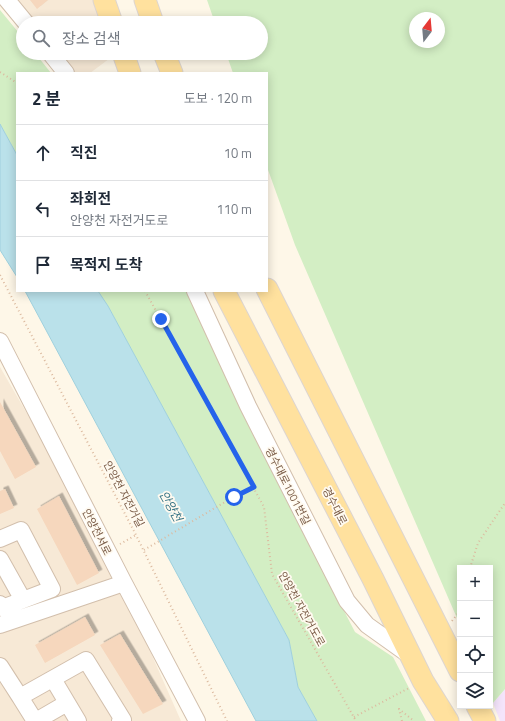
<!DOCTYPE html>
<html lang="ko">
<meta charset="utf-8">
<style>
body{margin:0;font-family:"Titillium Web","Noto Sans KR",sans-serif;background:#f6f6f7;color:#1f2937}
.controls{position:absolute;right:12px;bottom:12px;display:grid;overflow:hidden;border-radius:0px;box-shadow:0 2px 10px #0003}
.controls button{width:36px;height:36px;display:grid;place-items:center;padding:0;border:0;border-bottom:1px solid #e0e1e3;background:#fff;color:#1f2937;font:20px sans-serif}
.compass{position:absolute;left:409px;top:12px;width:36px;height:36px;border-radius:50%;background:#fff;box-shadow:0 2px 10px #0003;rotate:16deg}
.stop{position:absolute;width:12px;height:12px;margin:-9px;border:3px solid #2563eb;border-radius:50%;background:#fff}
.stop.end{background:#2563eb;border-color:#fff;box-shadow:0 1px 4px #0008}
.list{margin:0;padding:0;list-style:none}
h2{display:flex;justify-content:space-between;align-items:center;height:52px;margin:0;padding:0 16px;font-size:17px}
h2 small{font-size:13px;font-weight:400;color:#747a83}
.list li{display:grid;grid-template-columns:26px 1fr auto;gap:12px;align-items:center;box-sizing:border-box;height:56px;padding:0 16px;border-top:1px solid #e0e1e3}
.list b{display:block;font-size:15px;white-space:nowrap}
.list p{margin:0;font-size:13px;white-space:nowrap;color:#747a83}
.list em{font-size:13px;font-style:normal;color:#747a83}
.icon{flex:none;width:22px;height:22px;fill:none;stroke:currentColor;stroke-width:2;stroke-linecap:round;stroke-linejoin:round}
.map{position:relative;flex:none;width:505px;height:721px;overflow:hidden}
.search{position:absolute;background:#fff;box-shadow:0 2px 10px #0003;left:16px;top:16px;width:252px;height:44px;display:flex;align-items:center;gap:10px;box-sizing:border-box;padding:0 14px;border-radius:22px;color:#747a83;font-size:15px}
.panel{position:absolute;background:#fff;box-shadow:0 2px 10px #0003;left:16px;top:72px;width:252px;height:220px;border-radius:0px}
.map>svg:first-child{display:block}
.residential{fill:#f7e9d6}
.education{fill:#f4e4fb}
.green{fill:#d3eec4;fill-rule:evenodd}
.water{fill:#bae1ea;stroke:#9fd0dd}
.building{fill:#f6d7bd;filter:url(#shadow)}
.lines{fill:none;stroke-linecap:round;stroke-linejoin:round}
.minor-casing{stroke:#d2bfac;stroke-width:18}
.major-casing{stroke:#ddd5d0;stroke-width:23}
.path{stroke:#dcba9f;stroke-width:2;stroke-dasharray:1 3;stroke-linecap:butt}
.minor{stroke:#fff;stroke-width:16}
.major{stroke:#ffe19e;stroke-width:21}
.route{stroke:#2563eb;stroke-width:5}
.labels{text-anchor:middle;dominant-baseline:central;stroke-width:3.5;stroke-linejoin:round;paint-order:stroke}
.street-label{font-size:11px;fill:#7c5e49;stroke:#fffaf0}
.water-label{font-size:12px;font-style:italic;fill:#3d7889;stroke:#fffaf0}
</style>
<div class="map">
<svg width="505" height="721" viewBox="0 0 505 721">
<defs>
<filter id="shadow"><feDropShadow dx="3.5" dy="-3.5" stdDeviation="0" flood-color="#0004"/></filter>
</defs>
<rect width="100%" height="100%" fill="#fef7e8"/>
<path class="residential" d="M 12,0 L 104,0 L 112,23 L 30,23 Z
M 52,53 L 117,53 L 90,73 L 67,73 Z
M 0,367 L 103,545 L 181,721 L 0,721 Z"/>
<path class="education" d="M 505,689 L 505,721 L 500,721 L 493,703 Z"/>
<path class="green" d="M 207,0 L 505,0 L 505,689 L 493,703 L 490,696 L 490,568 L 460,568 L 460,625 L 295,245 L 267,167 L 267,73 L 233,73 L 226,53 L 261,53 L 261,23 L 215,23 ZM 415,18 L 439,18 L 439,42 L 415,42 Z
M 0,10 L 23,38 L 23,53 L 35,53 L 51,73 L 17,73 L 17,155 L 0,124 Z
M 98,291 L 190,291 L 315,555 L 355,632 L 393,657 L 426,721 L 317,721 L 298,687 L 289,640 L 108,306 Z"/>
<path class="water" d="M 0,124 L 17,155 L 17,277 L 0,250 Z
M 25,291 L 98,291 L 108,306 L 289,640 L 298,687 L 317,721 L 256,721 Z"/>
<path class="building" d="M 30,0 L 48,0 L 37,9 Z
M 0,402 L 36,467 L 15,479 L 0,451 Z
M 5,489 L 14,508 L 0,514 L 0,491 Z
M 59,496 L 99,573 L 77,585 L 37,509 Z
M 85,617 L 95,635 L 45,663 L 35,645 Z
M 120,634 L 163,704 L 143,714 L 100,645 Z"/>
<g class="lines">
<g class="minor-casing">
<path id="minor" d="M 7,0 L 26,23
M 50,53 L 66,73
M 195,291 L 248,406 L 347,601 L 367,625 L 409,655
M 0,341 L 124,583 L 197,721
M 0,539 L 21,530 L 52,589 L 2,608 L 0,604
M 0,559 L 23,600
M 0,625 L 124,583
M 0,666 L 20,697 L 86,660 L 123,720 L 120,721
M 53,679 L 78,721
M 20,697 L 35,721
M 36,721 L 67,703"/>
</g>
<g class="major-casing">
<path id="major" d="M 104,0 L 112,23
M 145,0 L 153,23
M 123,53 L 130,73
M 164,53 L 172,73
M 267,289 L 460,671
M 224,291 L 373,579 L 423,681 L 448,721
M 477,706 L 485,721"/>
</g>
<path class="path" d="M 0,72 L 17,83
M 0,275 L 136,535 L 227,721
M 145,291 L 264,507 L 272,574 L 356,721
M 120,544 L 136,535
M 144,550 L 225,502 L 253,487
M 470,568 L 478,543 L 505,503
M 452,621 L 460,611
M 354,717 L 409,688
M 402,721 L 399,709 L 414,721"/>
<use href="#minor" class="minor"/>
<use href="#major" class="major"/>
</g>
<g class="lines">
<path class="route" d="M 161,319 L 254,487 L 234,497"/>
</g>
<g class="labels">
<g class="street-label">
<text transform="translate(288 486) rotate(63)">경수대로1001번길</text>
<text transform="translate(124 494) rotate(62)">안양천 자전거길</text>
<text transform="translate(335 506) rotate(63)">경수대로</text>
<text transform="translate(97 532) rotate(63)">안양천서로</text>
<text transform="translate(302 609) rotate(61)">안양천 자전거도로</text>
</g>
<g class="water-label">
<text transform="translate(171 506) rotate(61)">안양천</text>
</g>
</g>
</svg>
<div class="controls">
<button>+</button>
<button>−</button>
<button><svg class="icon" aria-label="locate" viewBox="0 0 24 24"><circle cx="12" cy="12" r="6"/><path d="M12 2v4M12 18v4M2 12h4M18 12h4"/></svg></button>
<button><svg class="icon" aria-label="layers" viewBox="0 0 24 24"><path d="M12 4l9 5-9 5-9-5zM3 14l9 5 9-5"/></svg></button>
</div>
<svg class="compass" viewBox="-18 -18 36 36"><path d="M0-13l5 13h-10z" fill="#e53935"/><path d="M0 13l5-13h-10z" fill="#747a83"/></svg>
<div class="stop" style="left:234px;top:497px"></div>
<div class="stop end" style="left:161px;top:319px"></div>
<div class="search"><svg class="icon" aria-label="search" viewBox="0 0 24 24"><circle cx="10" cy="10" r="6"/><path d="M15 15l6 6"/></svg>장소 검색</div>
<section class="panel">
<h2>2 분<small>도보 · 120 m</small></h2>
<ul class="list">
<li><svg class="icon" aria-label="ahead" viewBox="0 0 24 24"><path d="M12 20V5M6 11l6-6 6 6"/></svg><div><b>직진</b></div><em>10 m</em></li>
<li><svg class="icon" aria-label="left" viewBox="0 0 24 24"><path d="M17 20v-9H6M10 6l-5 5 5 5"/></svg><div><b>좌회전</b><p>안양천 자전거도로</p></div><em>110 m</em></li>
<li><svg class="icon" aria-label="arrive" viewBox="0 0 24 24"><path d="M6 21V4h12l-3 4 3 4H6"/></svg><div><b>목적지 도착</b></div></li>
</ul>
</section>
</div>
